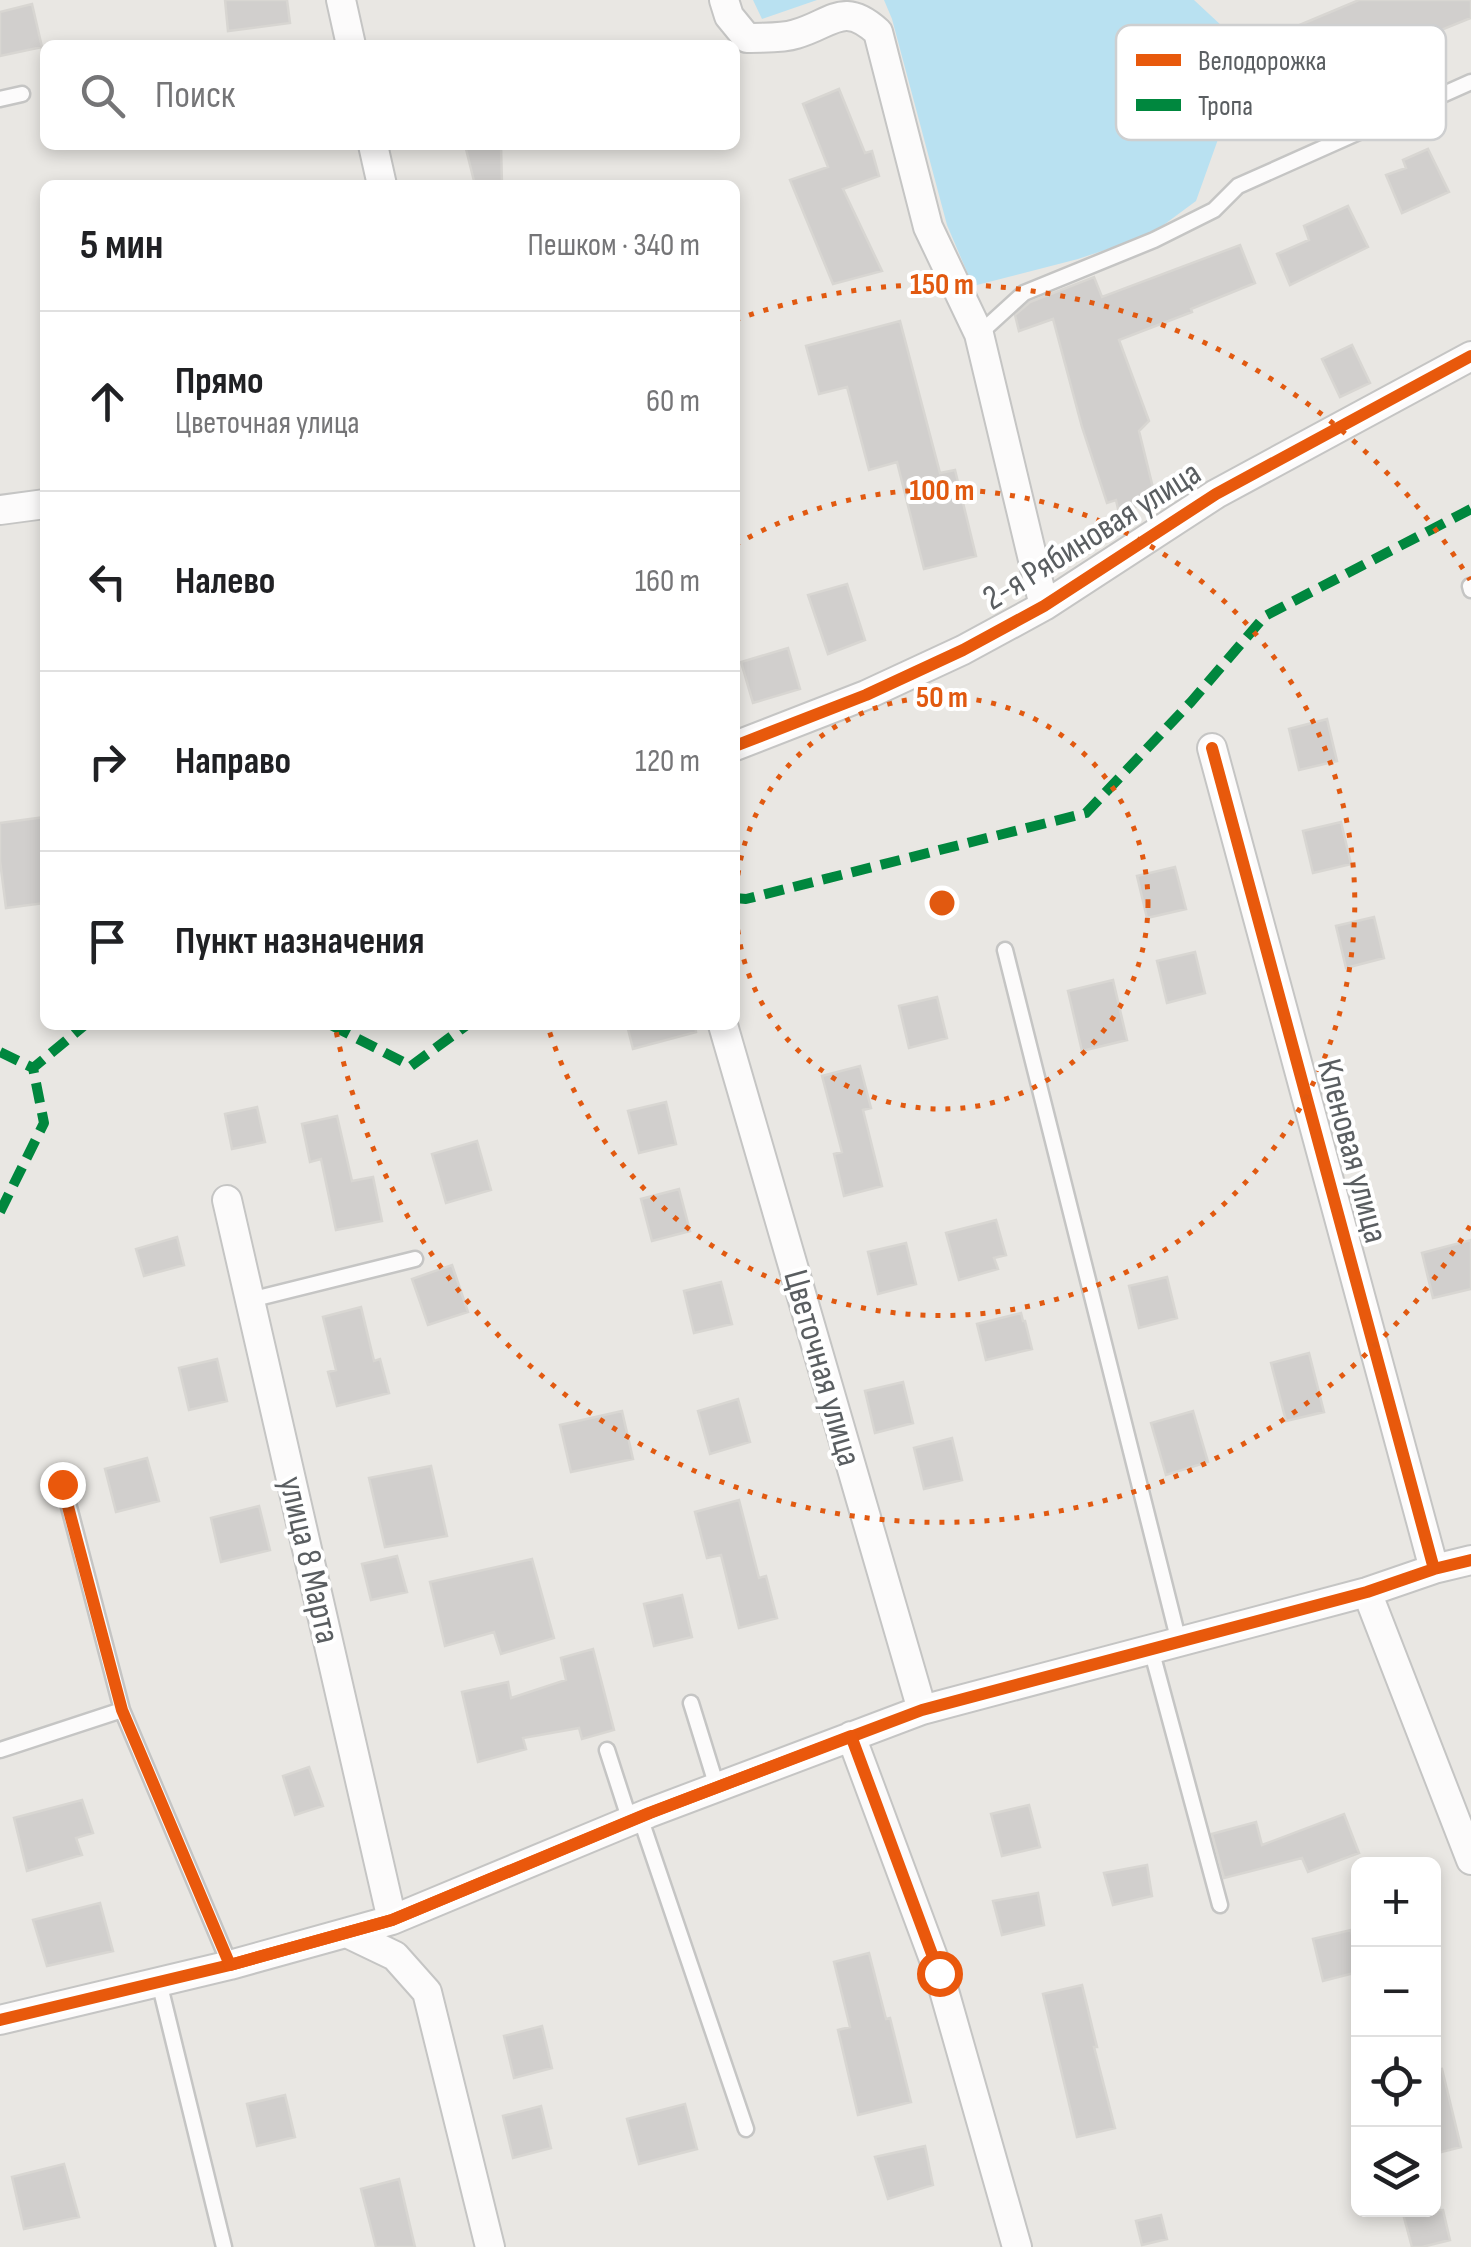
<!DOCTYPE html>
<html lang="ru">
<meta charset="utf-8">
<style>
body{margin:0;font-family:"Sofia Sans Condensed",sans-serif;background:#f6f6f6;color:#202124}
.controls{position:absolute;right:30px;bottom:30px;display:grid;overflow:hidden;border-radius:15px;box-shadow:0 5px 15px #0003}
.controls button{width:90px;height:90px;display:grid;place-items:center;padding:0;border:0;border-bottom:2px solid #e0e0e0;background:#fff;color:#202124;font:50px sans-serif}
.stop{position:absolute;width:30px;height:30px;margin:-22px;border:8px solid #ea580c;border-radius:50%;background:#fff}
.stop.end{background:#ea580c;border-color:#fff;box-shadow:0 2px 10px #0008}
.list{margin:0;padding:0;list-style:none}
h2{display:flex;justify-content:space-between;align-items:center;height:130px;margin:0;padding:0 40px;font-size:42px}
h2 small{font-size:32px;font-weight:400;color:#757577}
.list li{display:grid;grid-template-columns:65px 1fr auto;gap:30px;align-items:center;box-sizing:border-box;height:180px;padding:0 40px;border-top:2px solid #e0e0e0}
.list b{display:block;font-size:38px;white-space:nowrap}
.list p{margin:0;font-size:32px;white-space:nowrap;color:#757577}
.list em{font-size:32px;font-style:normal;color:#757577}
.icon{flex:none;width:55px;height:55px;fill:none;stroke:currentColor;stroke-width:2;stroke-linecap:round;stroke-linejoin:round}
.map{position:relative;flex:none;width:1471px;height:2247px;overflow:hidden}
.search{position:absolute;background:#fff;box-shadow:0 5px 15px #0003;left:40px;top:40px;width:700px;height:110px;display:flex;align-items:center;gap:25px;box-sizing:border-box;padding:0 35px;border-radius:15px;color:#757577;font-size:38px}
.panel{position:absolute;background:#fff;box-shadow:0 5px 15px #0003;left:40px;top:180px;width:700px;height:850px;border-radius:15px}
.map>svg:first-child{display:block}
.water{fill:#b9e1f1}
.building{fill:#d1cfcd;stroke:#d8d6d2;stroke-width:2.5}
.lines{fill:none;stroke-linecap:round;stroke-linejoin:round}
.service-casing{stroke:#c5c5c4;stroke-width:19}
.minor-casing{stroke:#c5c5c4;stroke-width:32}
.service{stroke:#fcfbfb;stroke-width:14}
.minor{stroke:#fcfbfb;stroke-width:28}
.quiet{stroke:#00873e;stroke-width:10;stroke-dasharray:20 10;stroke-linecap:butt}
.cycleway-casing{stroke:#fff;stroke-width:19}
.cycleway{stroke:#e8590c;stroke-width:12}
.route{stroke:#ea580c;stroke-width:12}
.ring{fill:none;stroke:#e15910;stroke-width:5;stroke-dasharray:5 10}
.labels{text-anchor:middle;dominant-baseline:central;stroke-width:8;stroke-linejoin:round;paint-order:stroke}
.street-label{font-size:35px;fill:#5a5e61;stroke:#fff}
.key{fill:#fff;stroke:#cecfd0;stroke-width:2.5}
.key-label{font-size:28px;fill:#5a5e61}
.centre{fill:#e15910;stroke:#fff;stroke-width:5}
.ring-label{font-size:30px;text-anchor:middle;font-weight:bold;fill:#e15910;stroke:#fff;stroke-width:8;stroke-linejoin:round;paint-order:stroke}
</style>
<div class="map">
<svg width="1471" height="2247" viewBox="0 0 1471 2247">
<rect width="100%" height="100%" fill="#e9e7e3"/>
<path class="water" d="M 753,0 L 817,0 L 762,19 Z
M 884,0 L 1194,0 L 1237,40 L 1237,86 L 1196,201 L 1150,235 L 1078,259 L 973,286 L 947,225 L 892,19 Z"/>
<path class="building" d="M 225,0 L 287,0 L 290,23 L 228,31 Z
M 1359,0 L 1471,0 L 1471,18 L 1419,39 L 1418,37 L 1311,81 L 1290,29 Z
M 32,4 L 42,47 L 0,56 L 0,12 Z
M 839,89 L 865,153 L 872,151 L 879,176 L 843,189 L 882,271 L 833,284 L 790,180 L 828,167 L 803,104 Z
M 465,145 L 501,145 L 502,185 L 475,185 Z
M 1428,149 L 1449,192 L 1402,213 L 1386,175 L 1406,168 L 1403,160 Z
M 1348,206 L 1368,247 L 1290,285 L 1277,254 L 1309,240 L 1304,226 Z
M 1240,245 L 1255,283 L 1191,309 L 1192,312 L 1119,340 L 1149,421 L 1139,431 L 1156,500 L 1119,513 L 1116,500 L 1107,503 L 1082,427 L 1053,319 L 1019,331 L 1015,315 L 1030,302 L 1094,277 L 1102,297 Z
M 900,321 L 940,473 L 955,470 L 976,556 L 924,569 L 897,462 L 869,470 L 847,387 L 819,394 L 806,346 Z
M 1352,345 L 1370,383 L 1340,397 L 1322,359 Z
M 847,584 L 865,640 L 828,654 L 808,595 Z
M 788,648 L 800,689 L 753,703 L 741,662 Z
M 1327,719 L 1337,761 L 1299,770 L 1289,729 Z
M 45,817 L 45,903 L 6,908 L 0,861 L 0,823 Z
M 1341,822 L 1351,864 L 1313,873 L 1303,831 Z
M 1175,867 L 1186,909 L 1147,918 L 1137,876 Z
M 1374,917 L 1384,958 L 1346,968 L 1336,926 Z
M 1195,952 L 1205,993 L 1167,1003 L 1157,961 Z
M 1113,980 L 1127,1040 L 1082,1051 L 1068,991 Z
M 937,997 L 947,1038 L 909,1048 L 899,1006 Z
M 627,1025 L 695,1025 L 696,1032 L 633,1049 Z
M 860,1066 L 871,1108 L 863,1110 L 882,1186 L 844,1196 L 834,1154 L 842,1152 L 822,1076 Z
M 666,1102 L 676,1144 L 639,1153 L 628,1111 Z
M 257,1107 L 265,1142 L 232,1149 L 225,1114 Z
M 337,1116 L 352,1181 L 373,1177 L 382,1221 L 336,1230 L 321,1159 L 310,1162 L 302,1124 Z
M 477,1141 L 491,1190 L 446,1203 L 432,1154 Z
M 679,1189 L 690,1231 L 652,1241 L 641,1199 Z
M 996,1220 L 1006,1255 L 994,1258 L 998,1269 L 959,1280 L 946,1233 Z
M 177,1237 L 184,1265 L 144,1276 L 136,1249 Z
M 1471,1240 L 1471,1289 L 1433,1298 L 1422,1253 Z
M 906,1243 L 916,1284 L 878,1294 L 868,1252 Z
M 452,1265 L 468,1312 L 428,1325 L 412,1279 Z
M 1167,1277 L 1177,1318 L 1139,1328 L 1129,1286 Z
M 721,1282 L 732,1324 L 694,1333 L 684,1291 Z
M 361,1307 L 374,1361 L 380,1359 L 389,1393 L 337,1406 L 328,1372 L 336,1370 L 323,1317 Z
M 1021,1313 L 1023,1321 L 1025,1321 L 1032,1349 L 986,1360 L 977,1324 Z
M 1309,1353 L 1324,1412 L 1286,1421 L 1271,1363 Z
M 217,1359 L 227,1401 L 189,1410 L 179,1368 Z
M 903,1382 L 913,1423 L 875,1433 L 865,1391 Z
M 738,1399 L 750,1442 L 710,1454 L 698,1411 Z
M 622,1411 L 633,1459 L 571,1472 L 560,1425 Z
M 1193,1411 L 1208,1462 L 1166,1475 L 1151,1423 Z
M 952,1438 L 962,1480 L 924,1489 L 914,1448 Z
M 147,1458 L 159,1501 L 116,1512 L 105,1469 Z
M 431,1466 L 447,1536 L 385,1547 L 369,1478 Z
M 739,1500 L 759,1578 L 766,1576 L 777,1618 L 739,1628 L 721,1555 L 707,1558 L 695,1512 Z
M 259,1506 L 270,1550 L 221,1562 L 211,1518 Z
M 397,1556 L 407,1592 L 371,1600 L 362,1564 Z
M 532,1559 L 554,1638 L 501,1654 L 494,1632 L 445,1646 L 430,1582 Z
M 682,1595 L 692,1637 L 654,1646 L 644,1604 Z
M 593,1649 L 614,1730 L 582,1739 L 579,1728 L 523,1738 L 526,1749 L 478,1762 L 462,1692 L 508,1682 L 511,1698 L 566,1680 L 561,1658 Z
M 309,1767 L 323,1806 L 295,1815 L 283,1776 Z
M 82,1800 L 93,1833 L 76,1838 L 82,1855 L 27,1871 L 14,1818 Z
M 1029,1805 L 1040,1847 L 1002,1856 L 991,1814 Z
M 1344,1814 L 1359,1853 L 1308,1872 L 1302,1858 L 1224,1878 L 1212,1834 L 1256,1822 L 1262,1845 Z
M 1147,1865 L 1152,1896 L 1113,1905 L 1104,1873 Z
M 1038,1893 L 1044,1925 L 1002,1935 L 993,1901 Z
M 100,1903 L 113,1951 L 47,1966 L 33,1920 Z
M 1351,1930 L 1358,1960 L 1358,1972 L 1323,1981 L 1313,1939 Z
M 869,1953 L 886,2019 L 890,2018 L 911,2102 L 858,2115 L 838,2030 L 850,2027 L 834,1962 Z
M 1082,1985 L 1097,2047 L 1094,2047 L 1115,2128 L 1077,2137 L 1043,1994 Z
M 542,2026 L 552,2068 L 514,2078 L 504,2036 Z
M 1442,2069 L 1461,2147 L 1434,2154 L 1434,2070 Z
M 285,2095 L 295,2137 L 257,2146 L 247,2104 Z
M 685,2104 L 697,2149 L 639,2164 L 627,2119 Z
M 541,2106 L 551,2148 L 513,2158 L 503,2116 Z
M 925,2146 L 933,2185 L 888,2199 L 875,2157 Z
M 64,2164 L 79,2217 L 24,2229 L 12,2177 Z
M 399,2179 L 415,2247 L 376,2247 L 361,2189 Z
M 1402,2210 L 1443,2210 L 1450,2240 L 1422,2247 L 1412,2247 Z
M 1161,2215 L 1167,2239 L 1142,2245 L 1136,2221 Z"/>
<g class="lines">
<g class="service-casing">
<path id="service" d="M 0,99 L 22,94
M 979,334 L 1024,293 L 1154,240 L 1214,210 L 1238,186 L 1471,82
M 1470,586 L 1471,590
M 1005,950 L 1179,1642
M 250,1300 L 415,1259
M 63,1484 L 122,1710 L 230,1965
M 1151,1649 L 1220,1905
M 691,1703 L 717,1787
M 0,1750 L 122,1710
M 607,1750 L 630,1821
M 640,1817 L 746,2129
M 159,1982 L 224,2247"/>
</g>
<g class="minor-casing">
<path id="minor" d="M 341,0 L 351,45
M 724,0 L 729,16 L 747,38 C 763,37 781,39 796,34 C 832,24 843,0 878,32 L 928,227 L 979,334 L 1044,606
M 373,145 L 382,185
M 0,510 L 45,504
M 735,746 L 866,695 L 963,650 L 1044,606 L 1216,494 L 1471,356
M 1212,748 L 1434,1569
M 723,1025 L 922,1710
M 227,1200 L 392,1920
M 1367,1592 L 1471,1860
M 851,1736 L 939,1973 L 1017,2247
M 347,1933 L 395,1956 L 427,1992 L 490,2247
M 0,2020 L 230,1965 L 392,1920 L 649,1813 L 922,1710 L 1367,1592 L 1434,1569 L 1471,1560"/>
</g>
<use href="#service" class="service"/>
<use href="#minor" class="minor"/>
<path class="quiet" d="M 735,898 L 746,899 L 1086,813 L 1191,702 L 1265,616 L 1471,509
M 331,1025 L 411,1066 L 467,1025
M 0,1052 L 33,1068 L 85,1025
M 0,1212 L 44,1123 L 33,1068"/>
<g class="cycleway-casing">
<path id="cycleway" d="M 735,746 L 866,695 L 963,650 L 1044,606 L 1216,494 L 1471,356
M 1212,748 L 1434,1569
M 0,2020 L 230,1965 L 392,1920 L 649,1813 L 922,1710 L 1367,1592 L 1434,1569 L 1471,1560"/>
</g>
<use href="#cycleway" class="cycleway"/>
</g>
<g class="lines">
<path class="route" d="M 62,1484 L 122,1710 L 230,1965 L 392,1920 L 650,1813 L 851,1736 L 939,1973"/>
</g>
<g class="ring">
<circle cx="942" cy="903" r="206"/>
<path d="M735 545A413 413 0 1 1 548 1027"/>
<path d="M1470 1226A619 619 0 0 1 335 1026M735 320A619 619 0 0 1 1470 580"/>
</g>
<g class="labels">
<g class="street-label">
<text transform="translate(1092 536) rotate(-32)">2-я Рябиновая улица</text>
<text transform="translate(1352 1151) rotate(75)">Кленовая улица</text>
<text transform="translate(822 1368) rotate(74)">Цветочная улица</text>
<text transform="translate(309 1560) rotate(77)">улица 8 Марта</text>
</g>
</g>
<rect x="1116" y="25" width="330" height="115" rx="15" class="key"/>
<rect x="1136" y="54" width="45" height="12" fill="#e8590c"/>
<rect x="1136" y="99" width="45" height="12" fill="#00873e"/>
<g class="key-label">
<text x="1198" y="70">Велодорожка</text>
<text x="1198" y="115">Тропа</text>
</g>
<circle cx="942" cy="903" r="15" class="centre"/>
<g class="ring-label">
<text x="942" y="294">150 m</text>
<text x="942" y="500">100 m</text>
<text x="942" y="707">50 m</text>
</g>
</svg>
<div class="controls">
<button>+</button>
<button>−</button>
<button><svg class="icon" aria-label="locate" viewBox="0 0 24 24"><circle cx="12" cy="12" r="6"/><path d="M12 2v4M12 18v4M2 12h4M18 12h4"/></svg></button>
<button><svg class="icon" aria-label="layers" viewBox="0 0 24 24"><path d="M12 4l9 5-9 5-9-5zM3 14l9 5 9-5"/></svg></button>
</div>
<div class="stop" style="left:939px;top:1973px"></div>
<div class="stop end" style="left:62px;top:1484px"></div>
<div class="search"><svg class="icon" aria-label="search" viewBox="0 0 24 24"><circle cx="10" cy="10" r="6"/><path d="M15 15l6 6"/></svg>Поиск</div>
<section class="panel">
<h2>5 мин<small>Пешком · 340 m</small></h2>
<ul class="list">
<li><svg class="icon" aria-label="ahead" viewBox="0 0 24 24"><path d="M12 20V5M6 11l6-6 6 6"/></svg><div><b>Прямо</b><p>Цветочная улица</p></div><em>60 m</em></li>
<li><svg class="icon" aria-label="left" viewBox="0 0 24 24"><path d="M17 20v-9H6M10 6l-5 5 5 5"/></svg><div><b>Налево</b></div><em>160 m</em></li>
<li><svg class="icon" aria-label="right" viewBox="0 0 24 24"><path d="M7 20v-9h11M14 6l5 5-5 5"/></svg><div><b>Направо</b></div><em>120 m</em></li>
<li><svg class="icon" aria-label="arrive" viewBox="0 0 24 24"><path d="M6 21V4h12l-3 4 3 4H6"/></svg><div><b>Пункт назначения</b></div></li>
</ul>
</section>
</div>
